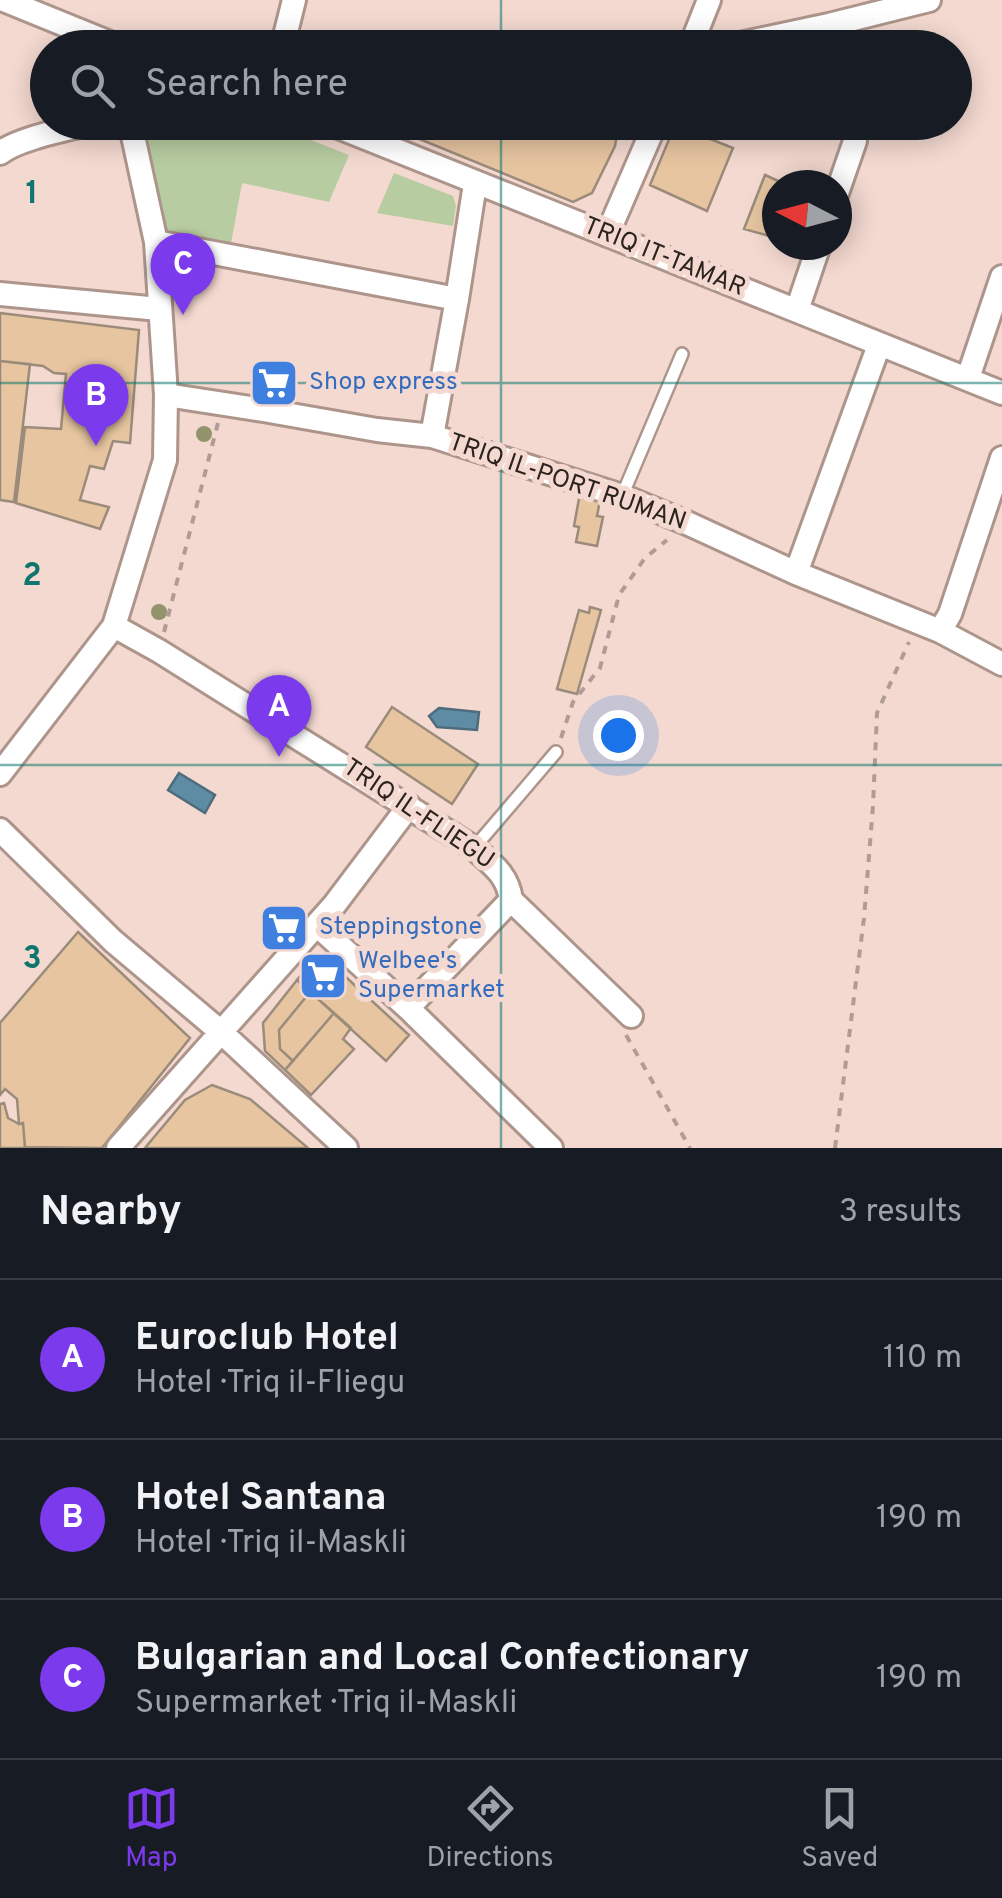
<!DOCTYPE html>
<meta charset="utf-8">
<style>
body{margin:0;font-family:Overpass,sans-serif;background:#242831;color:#f1f3f6}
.compass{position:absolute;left:762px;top:170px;width:90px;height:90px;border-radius:50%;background:#171b24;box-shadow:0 5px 25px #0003;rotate:276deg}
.you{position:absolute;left:618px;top:735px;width:35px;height:35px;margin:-25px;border:8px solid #fff;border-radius:50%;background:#1a73e8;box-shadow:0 0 0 15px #1a73e833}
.badge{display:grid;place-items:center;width:65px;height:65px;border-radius:50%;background:#7c3aed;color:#fff;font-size:32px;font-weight:700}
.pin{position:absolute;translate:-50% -82px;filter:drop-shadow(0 2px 5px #0008)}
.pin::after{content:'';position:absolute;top:52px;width:35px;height:30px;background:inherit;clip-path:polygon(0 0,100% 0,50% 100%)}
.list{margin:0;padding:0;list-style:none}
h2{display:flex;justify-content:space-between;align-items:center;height:130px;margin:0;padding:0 40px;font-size:42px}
h2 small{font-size:32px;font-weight:400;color:#9ea1a6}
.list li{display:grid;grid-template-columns:65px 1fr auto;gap:30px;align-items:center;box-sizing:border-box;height:160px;padding:0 40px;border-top:2px solid #363941}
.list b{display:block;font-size:38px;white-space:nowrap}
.list p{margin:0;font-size:32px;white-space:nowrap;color:#9ea1a6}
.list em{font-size:32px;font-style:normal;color:#9ea1a6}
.icon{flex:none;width:55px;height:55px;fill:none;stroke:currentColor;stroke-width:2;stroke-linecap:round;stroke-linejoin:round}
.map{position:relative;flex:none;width:1002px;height:1148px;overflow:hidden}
.search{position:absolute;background:#171b24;box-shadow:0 5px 25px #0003;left:30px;right:30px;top:30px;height:110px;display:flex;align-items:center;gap:25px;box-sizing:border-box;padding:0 35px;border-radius:55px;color:#9ea1a6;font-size:38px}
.sheet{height:610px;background:#171b24}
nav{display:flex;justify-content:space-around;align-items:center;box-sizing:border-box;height:140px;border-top:2px solid #363941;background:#171b24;font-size:28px;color:#9ea1a6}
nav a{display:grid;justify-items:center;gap:5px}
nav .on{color:#7c3aed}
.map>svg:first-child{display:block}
.green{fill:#b8cca1}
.water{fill:#5d8ca4;stroke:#4e6c7c;stroke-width:2.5}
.building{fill:#e6c5a0;stroke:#9b8b7a;stroke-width:2.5}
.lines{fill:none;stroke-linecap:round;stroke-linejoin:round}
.service-casing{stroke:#ad958c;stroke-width:16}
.minor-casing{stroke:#ad958c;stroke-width:28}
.path{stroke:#b09c95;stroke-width:4;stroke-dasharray:8 8;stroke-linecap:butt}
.service{stroke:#fff;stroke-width:11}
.minor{stroke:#fff;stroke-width:22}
.tree{fill:#92936d}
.grid{fill:none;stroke:#0f766e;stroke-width:2.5;stroke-opacity:0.55}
.labels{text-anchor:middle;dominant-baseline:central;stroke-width:10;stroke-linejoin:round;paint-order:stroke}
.street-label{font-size:25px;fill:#2c231f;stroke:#f3d9d0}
.shop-label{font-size:25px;fill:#366cbe;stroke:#f3d9d0;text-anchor:start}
.grid-label{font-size:32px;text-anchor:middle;font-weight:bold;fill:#0f766e;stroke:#f3d9d0;stroke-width:10;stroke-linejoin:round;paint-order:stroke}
</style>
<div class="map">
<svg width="1002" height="1148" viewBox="0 0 1002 1148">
<rect width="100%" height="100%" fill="#f3d9d0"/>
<path class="green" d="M 143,123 L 268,123 L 349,155 L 329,202 L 242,183 L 230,249 L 167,236 L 160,226 Z
M 394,173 L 453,196 L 456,206 L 453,226 L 377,213 Z"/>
<path class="water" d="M 439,708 L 479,712 L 477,730 L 437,727 L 429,716 Z
M 179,773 L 215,795 L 205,813 L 168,790 Z"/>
<path class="building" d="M 307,34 L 359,34 L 358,48 L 304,48 Z
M 378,122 L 535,122 L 559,133 L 560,122 L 619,122 L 615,146 L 592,193 L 573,202 Z
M 675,125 L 733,148 L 707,211 L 650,185 Z
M 765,175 L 787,185 L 777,185 L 777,238 L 744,229 Z
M 0,313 L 139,330 L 130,443 L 113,441 L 104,469 L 90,466 L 80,500 L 109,507 L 100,529 L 16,503 L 25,427 L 61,429 L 66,374 L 54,373 L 43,366 L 0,361 Z
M 0,361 L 30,364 L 14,502 L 0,500 Z
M 580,493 L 601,496 L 597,516 L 603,517 L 597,546 L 576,542 L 579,527 L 574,526 Z
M 590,607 L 601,610 L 577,694 L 557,689 L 579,610 L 589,613 Z
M 392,707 L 478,764 L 452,804 L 366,747 Z
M 78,932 L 190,1038 L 102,1148 L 25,1147 L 23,1123 L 19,1124 L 17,1099 L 5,1089 L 0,1095 L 0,1023 Z
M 323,956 L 409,1035 L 386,1061 L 297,980 L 313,961 Z
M 297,980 L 310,992 L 279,1030 L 280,1049 L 293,1061 L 285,1070 L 265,1051 L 263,1023 Z
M 310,992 L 334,1013 L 293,1061 L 280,1049 L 279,1030 Z
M 334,1013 L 351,1028 L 343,1039 L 354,1049 L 311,1095 L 285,1070 Z
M 212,1085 L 250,1099 L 308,1148 L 145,1148 L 185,1100 Z
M 4,1103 L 8,1118 L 19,1124 L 23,1123 L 25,1148 L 0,1148 L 0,1104 Z"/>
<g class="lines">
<g class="service-casing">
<path id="service" d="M 622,496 L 682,354
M 474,848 L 556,752"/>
</g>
<g class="minor-casing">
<path id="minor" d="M 4,0 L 122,48
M 282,48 L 294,0
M 690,48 L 709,0
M 721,48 L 829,25 L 929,0
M 326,122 L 1002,393
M 0,153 C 19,138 69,129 95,122
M 837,193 L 855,141 L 851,122
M 607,235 L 656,122
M 156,242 L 457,299
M 0,294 L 159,309
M 797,310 L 819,245
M 968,378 L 1002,277
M 166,395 L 263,410 L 377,430 L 432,436 L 622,496 L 687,523 L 796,573 L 940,631 L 1002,664
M 432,436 L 457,299 L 475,184
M 796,573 L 879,345
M 114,626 L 159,651 L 474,848 C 492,864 508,875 511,900 L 631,1016
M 940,631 L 950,614 L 1002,458
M 0,774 L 114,626 L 165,460 L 166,395 L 156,242 L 130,122
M 0,830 L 113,941 L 221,1032 L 346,1148
M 317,925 L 408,1008 L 551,1148
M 408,1008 L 511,900
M 118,1148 L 335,904 L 409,806"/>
</g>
<path class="path" d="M 164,632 L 218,423
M 561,738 L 573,702 L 600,668 L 619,595 L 645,558 L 667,540
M 626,1035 L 690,1148
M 835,1148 L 864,918 L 873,806 L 877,713 L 909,642"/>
<use href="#service" class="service"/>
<use href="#minor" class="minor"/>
</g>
<g class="tree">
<circle cx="204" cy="434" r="8"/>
<circle cx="159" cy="612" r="8"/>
</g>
<path class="grid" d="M 501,0 L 501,48M 501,122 L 501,1148M 0,383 L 1002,383M 0,765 L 1002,765"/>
<defs>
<g id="supermarket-square" transform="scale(2.5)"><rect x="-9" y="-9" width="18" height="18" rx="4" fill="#3f7fe0" stroke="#f3d9d0"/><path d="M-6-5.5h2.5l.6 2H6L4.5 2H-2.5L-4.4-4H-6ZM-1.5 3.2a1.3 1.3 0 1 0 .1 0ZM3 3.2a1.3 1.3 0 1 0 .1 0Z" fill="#fff"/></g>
</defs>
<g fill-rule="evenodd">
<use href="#supermarket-square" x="274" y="383"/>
<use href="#supermarket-square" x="284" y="928"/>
<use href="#supermarket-square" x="323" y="976"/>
</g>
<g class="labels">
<g class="street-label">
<text transform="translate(664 258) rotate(22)">TRIQ IT-TAMAR</text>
<text transform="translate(567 483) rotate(19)">TRIQ IL-PORT RUMAN</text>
<text transform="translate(418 815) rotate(34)">TRIQ IL-FLIEGU</text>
</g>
<g class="shop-label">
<text x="309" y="383">Shop express</text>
<text x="319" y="928">Steppingstone</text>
<text x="358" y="962">Welbee's<tspan x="358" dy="29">Supermarket</tspan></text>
</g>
</g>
<g class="grid-label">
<text x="32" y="203">1</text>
<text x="32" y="585">2</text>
<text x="32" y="968">3</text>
</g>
</svg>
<svg class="compass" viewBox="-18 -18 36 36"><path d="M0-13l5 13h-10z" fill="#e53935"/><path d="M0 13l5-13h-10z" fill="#9ea1a6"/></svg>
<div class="you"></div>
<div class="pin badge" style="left:279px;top:757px">A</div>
<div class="pin badge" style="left:96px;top:446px">B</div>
<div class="pin badge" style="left:183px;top:315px">C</div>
<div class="search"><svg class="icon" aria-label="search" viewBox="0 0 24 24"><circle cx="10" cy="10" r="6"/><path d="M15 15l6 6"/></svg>Search here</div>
</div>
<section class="sheet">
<h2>Nearby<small>3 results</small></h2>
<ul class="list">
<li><span class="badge">A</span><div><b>Euroclub Hotel</b><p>Hotel · Triq il-Fliegu</p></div><em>110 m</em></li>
<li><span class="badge">B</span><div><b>Hotel Santana</b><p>Hotel · Triq il-Maskli</p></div><em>190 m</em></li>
<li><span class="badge">C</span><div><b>Bulgarian and Local Confectionary</b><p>Supermarket · Triq il-Maskli</p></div><em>190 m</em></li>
</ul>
</section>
<nav>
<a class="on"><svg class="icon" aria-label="map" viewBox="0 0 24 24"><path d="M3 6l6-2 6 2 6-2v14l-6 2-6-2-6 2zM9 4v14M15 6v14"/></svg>Map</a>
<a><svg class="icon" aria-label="directions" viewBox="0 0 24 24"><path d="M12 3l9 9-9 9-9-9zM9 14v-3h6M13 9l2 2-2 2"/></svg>Directions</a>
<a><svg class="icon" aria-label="saved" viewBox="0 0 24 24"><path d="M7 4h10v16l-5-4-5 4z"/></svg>Saved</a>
</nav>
